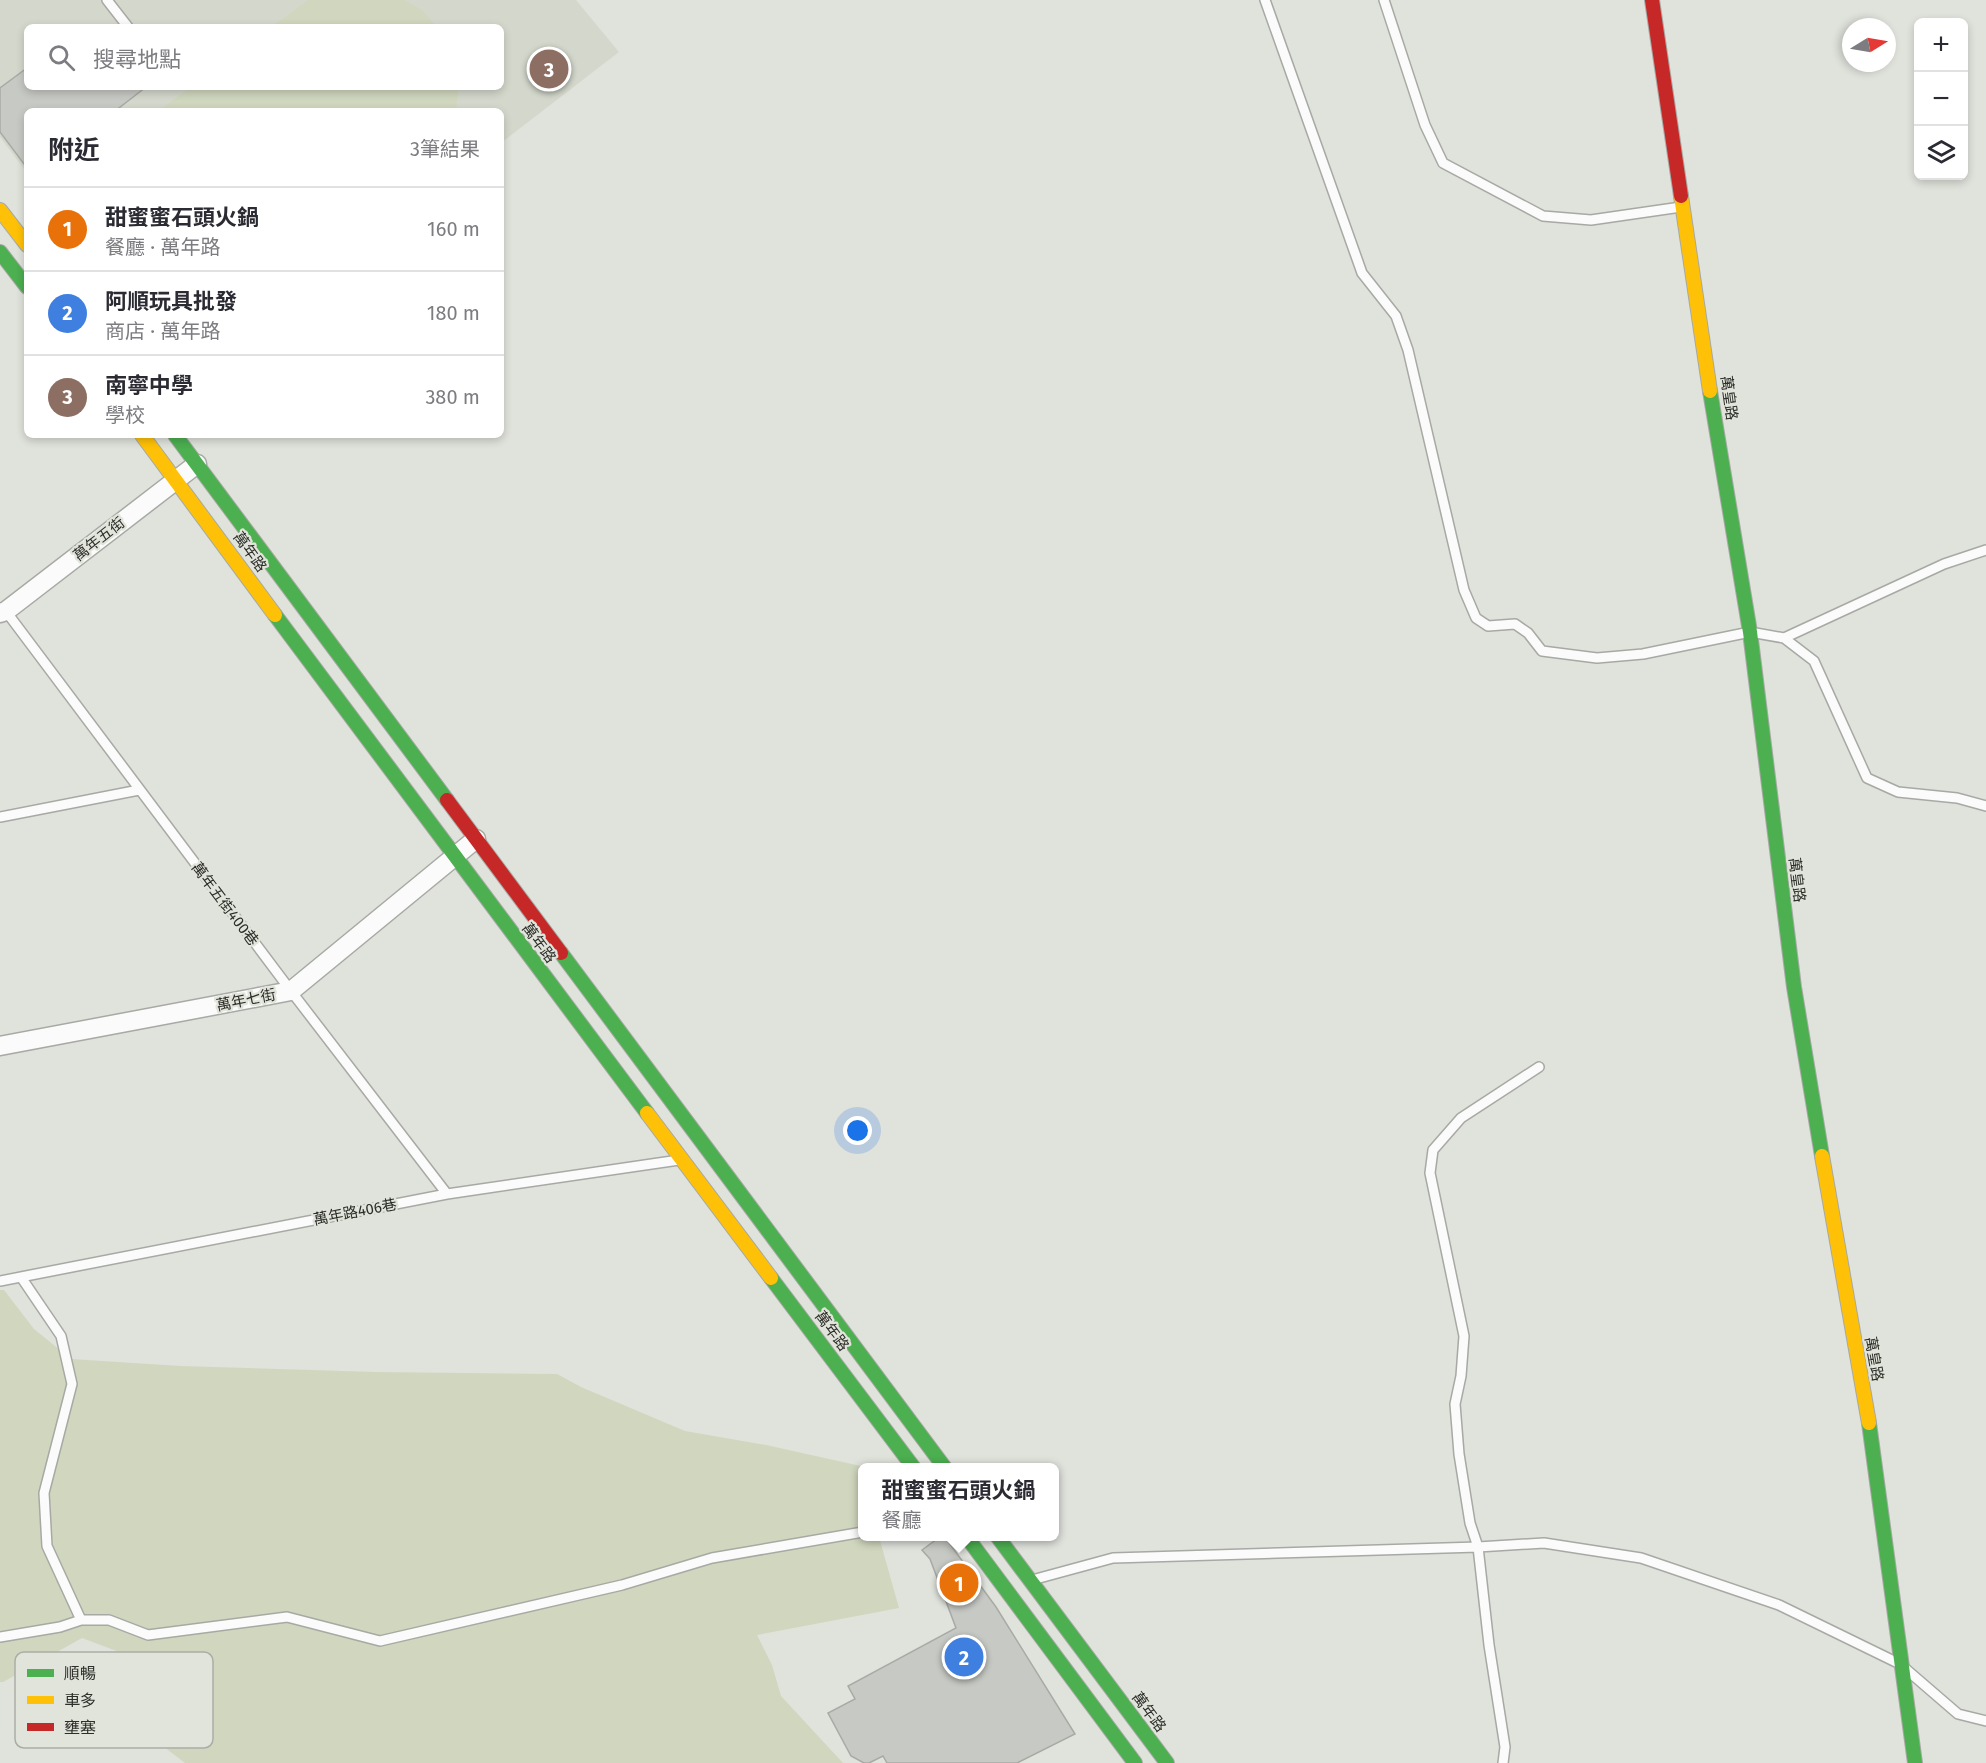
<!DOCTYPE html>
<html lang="zh-TW">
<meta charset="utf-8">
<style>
body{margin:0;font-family:"Fira Sans","Noto Sans TC",sans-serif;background:#f7f7f7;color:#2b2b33}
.controls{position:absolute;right:18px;top:18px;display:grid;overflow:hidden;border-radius:9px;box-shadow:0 3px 9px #0003}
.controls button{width:54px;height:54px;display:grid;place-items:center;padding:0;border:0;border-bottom:2px solid #e1e1e2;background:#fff;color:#2b2b33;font:30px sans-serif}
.compass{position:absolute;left:1842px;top:18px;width:54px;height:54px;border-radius:50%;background:#fff;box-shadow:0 3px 9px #0003;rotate:79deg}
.you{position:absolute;left:858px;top:1131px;width:21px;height:21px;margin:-15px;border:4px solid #fff;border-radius:50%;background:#1a73e8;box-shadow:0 0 0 9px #1a73e833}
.badge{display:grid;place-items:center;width:39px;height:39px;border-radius:50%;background:#6c6d68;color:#fff;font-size:20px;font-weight:700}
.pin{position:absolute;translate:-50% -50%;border:3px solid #fff;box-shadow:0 2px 6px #0006}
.popup{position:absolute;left:858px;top:1463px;width:201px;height:78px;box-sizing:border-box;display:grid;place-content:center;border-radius:9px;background:#fff;filter:drop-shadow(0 2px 4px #0005);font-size:20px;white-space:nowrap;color:#7c7c81}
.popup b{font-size:22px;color:#2b2b33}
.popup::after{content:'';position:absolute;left:50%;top:100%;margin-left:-12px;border:12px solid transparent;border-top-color:#fff}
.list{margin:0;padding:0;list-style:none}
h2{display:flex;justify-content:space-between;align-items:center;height:78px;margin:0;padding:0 24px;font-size:26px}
h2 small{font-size:20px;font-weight:400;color:#7c7c81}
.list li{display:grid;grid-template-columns:39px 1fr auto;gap:18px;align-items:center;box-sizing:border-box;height:84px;padding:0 24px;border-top:2px solid #e1e1e2}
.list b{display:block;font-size:22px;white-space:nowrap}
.list p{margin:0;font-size:20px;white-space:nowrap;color:#7c7c81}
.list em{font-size:20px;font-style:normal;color:#7c7c81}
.icon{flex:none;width:33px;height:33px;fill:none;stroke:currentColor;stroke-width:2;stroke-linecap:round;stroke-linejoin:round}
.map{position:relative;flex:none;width:1986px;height:1763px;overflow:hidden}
.search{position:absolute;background:#fff;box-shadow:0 3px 9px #0003;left:24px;top:24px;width:480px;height:66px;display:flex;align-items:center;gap:15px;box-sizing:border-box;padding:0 21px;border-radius:9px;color:#7c7c81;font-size:22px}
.panel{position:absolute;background:#fff;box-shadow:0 3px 9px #0003;left:24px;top:108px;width:480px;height:330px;border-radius:9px}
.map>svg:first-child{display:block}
.built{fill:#d4d8cc;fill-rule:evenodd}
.green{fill:#d0d7be}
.building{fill:#c7c9c4;stroke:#a8aaa5;stroke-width:1.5}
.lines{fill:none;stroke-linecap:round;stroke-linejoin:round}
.lane-casing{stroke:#a7a9a4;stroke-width:12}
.street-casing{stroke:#a7a9a4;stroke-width:21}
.fast-casing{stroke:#a7a9a4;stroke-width:16}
.slow-casing{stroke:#a7a9a4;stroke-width:16}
.jam-casing{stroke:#a7a9a4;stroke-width:16}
.lane{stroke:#fafbfa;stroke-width:9}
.street{stroke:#fafbfa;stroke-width:18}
.fast{stroke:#4caf50;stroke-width:14}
.slow{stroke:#ffc107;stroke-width:14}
.jam{stroke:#c62828;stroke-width:14}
.labels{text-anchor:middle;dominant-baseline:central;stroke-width:4.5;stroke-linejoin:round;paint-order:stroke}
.street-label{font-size:15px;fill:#2d2e2a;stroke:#e1e4da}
.key{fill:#e1e4da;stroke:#abada5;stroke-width:1.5}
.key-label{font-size:16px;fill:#2d2e2a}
</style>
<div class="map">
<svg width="1986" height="1763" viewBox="0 0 1986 1763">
<rect width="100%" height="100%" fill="#e0e2dc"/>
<path class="built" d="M 0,0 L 576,0 L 619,52 L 501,143 L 501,111 L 27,111 L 27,173 L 0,137 ZM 27,27 L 501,27 L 501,87 L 27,87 Z"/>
<path class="green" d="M 308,0 L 404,0 L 422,10 L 437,27 L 271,27 Z
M 191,87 L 458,87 L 458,90 L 456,111 L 158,111 Z
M 0,1290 L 4,1290 L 34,1329 L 71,1359 L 180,1366 L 375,1372 L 557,1374 L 581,1387 L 685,1431 L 766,1445 L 865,1467 L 863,1468 L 863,1536 L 879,1537 L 899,1608 L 757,1635 L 772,1665 L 781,1696 L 843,1763 L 185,1763 L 142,1730 L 130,1656 L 82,1638 L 3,1682 L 0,1682 Z"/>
<path class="building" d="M 27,68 L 27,87 L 146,87 L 115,111 L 27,111 L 27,168 L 0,132 L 0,88 Z
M 941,1536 L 944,1536 L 996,1607 L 1075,1734 L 1017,1763 L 887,1763 L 883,1756 L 869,1763 L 864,1763 L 851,1756 L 828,1713 L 855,1699 L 848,1686 L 956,1628 L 930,1559 L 922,1550 Z"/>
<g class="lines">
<g class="lane-casing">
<path id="lane" d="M 107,0 L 128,27
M 1265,0 L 1362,273 L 1396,316 L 1408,350 L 1464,590 L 1476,618 L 1488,626 L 1515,624 L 1528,633 L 1542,651 L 1597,658 L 1643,654 L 1750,632 L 1784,638 L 1944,564 L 1986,550
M 1384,0 L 1425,125 L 1443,163 L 1543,216 L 1591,220 L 1681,207
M 5,610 L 291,991 L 447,1194
M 1784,638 L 1814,661 L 1867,778 L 1898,792 L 1957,798 L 1986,806
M 0,817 L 139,790
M 21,1277 L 61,1336 L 72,1384 L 44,1493 L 47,1546 L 81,1620
M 0,1281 L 447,1194 L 679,1160
M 1032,1580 L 1113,1558 L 1478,1547 L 1544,1543 L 1641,1558 L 1779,1605 L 1900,1664 L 1958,1714 L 1986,1721
M 0,1637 L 60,1627 L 81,1620 L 109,1620 L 148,1635 L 287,1617 L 380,1641 L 622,1585 L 712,1558 L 863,1532
M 1503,1763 L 1505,1747 L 1489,1645 L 1478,1547 L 1470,1523 L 1459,1454 L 1455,1404 L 1461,1376 L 1464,1336 L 1430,1173 L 1433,1150 L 1461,1118 L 1539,1067"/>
</g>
<g class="street-casing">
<path id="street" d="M 0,613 L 6,611 L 197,464
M 0,1046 L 291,991 L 476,839"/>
</g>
<g class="fast-casing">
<path id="fast" d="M 0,252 L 27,287
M 1710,391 L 1750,632 L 1794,987 L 1822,1156
M 175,435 L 447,800
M 275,615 L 647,1113
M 561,953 L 945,1468
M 771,1278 L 914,1468
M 1869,1423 L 1915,1763
M 966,1536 L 1135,1763
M 997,1536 L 1167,1763"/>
</g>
<g class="slow-casing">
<path id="slow" d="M 1681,196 L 1710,391
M 0,210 L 27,245
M 142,435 L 275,615
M 647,1113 L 771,1278
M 1822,1156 L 1869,1423"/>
</g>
<g class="jam-casing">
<path id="jam" d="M 1652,0 L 1681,196
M 447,800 L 561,953"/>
</g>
<use href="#lane" class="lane"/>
<use href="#street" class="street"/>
<use href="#fast" class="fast"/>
<use href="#slow" class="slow"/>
<use href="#jam" class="jam"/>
</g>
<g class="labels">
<g class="street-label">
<text transform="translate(1729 398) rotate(82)">萬皇路</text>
<text transform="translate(99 539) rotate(-38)">萬年五街</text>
<text transform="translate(250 552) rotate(54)">萬年路</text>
<text transform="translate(1797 880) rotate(83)">萬皇路</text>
<text transform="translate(225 904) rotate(53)">萬年五街400巷</text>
<text transform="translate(539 943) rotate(53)">萬年路</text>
<text transform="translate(246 1000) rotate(-11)">萬年七街</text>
<text transform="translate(355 1212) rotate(-11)">萬年路406巷</text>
<text transform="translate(832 1331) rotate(53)">萬年路</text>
<text transform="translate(1874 1359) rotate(80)">萬皇路</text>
<text transform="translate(1149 1712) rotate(53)">萬年路</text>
</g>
</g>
<rect x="15" y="1652" width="198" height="96" rx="9" class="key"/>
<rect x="27" y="1669" width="27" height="8" fill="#4caf50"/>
<rect x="27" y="1696" width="27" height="8" fill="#ffc107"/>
<rect x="27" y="1723" width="27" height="8" fill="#c62828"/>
<g class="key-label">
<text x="64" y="1679">順暢</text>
<text x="64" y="1706">車多</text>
<text x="64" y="1733">壅塞</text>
</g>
</svg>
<div class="controls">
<button>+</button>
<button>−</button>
<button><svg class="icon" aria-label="layers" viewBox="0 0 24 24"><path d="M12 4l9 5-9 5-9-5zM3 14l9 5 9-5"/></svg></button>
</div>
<svg class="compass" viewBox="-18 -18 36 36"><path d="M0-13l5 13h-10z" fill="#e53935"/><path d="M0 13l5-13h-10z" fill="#7c7c81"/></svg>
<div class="you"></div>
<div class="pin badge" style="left:959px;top:1583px;background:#e8710a">1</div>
<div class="popup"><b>甜蜜蜜石頭火鍋</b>餐廳</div>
<div class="pin badge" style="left:964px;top:1657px;background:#3f7fe0">2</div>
<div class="pin badge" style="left:549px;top:69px;background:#8d6e63">3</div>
<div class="search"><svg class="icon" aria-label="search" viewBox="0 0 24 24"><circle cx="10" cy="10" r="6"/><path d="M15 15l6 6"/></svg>搜尋地點</div>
<section class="panel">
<h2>附近<small>3筆結果</small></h2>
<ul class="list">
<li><span class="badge" style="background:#e8710a">1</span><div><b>甜蜜蜜石頭火鍋</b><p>餐廳 · 萬年路</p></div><em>160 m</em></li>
<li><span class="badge" style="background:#3f7fe0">2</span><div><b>阿順玩具批發</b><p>商店 · 萬年路</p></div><em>180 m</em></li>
<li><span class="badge" style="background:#8d6e63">3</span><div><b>南寧中學</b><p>學校</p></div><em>380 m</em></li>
</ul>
</section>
</div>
